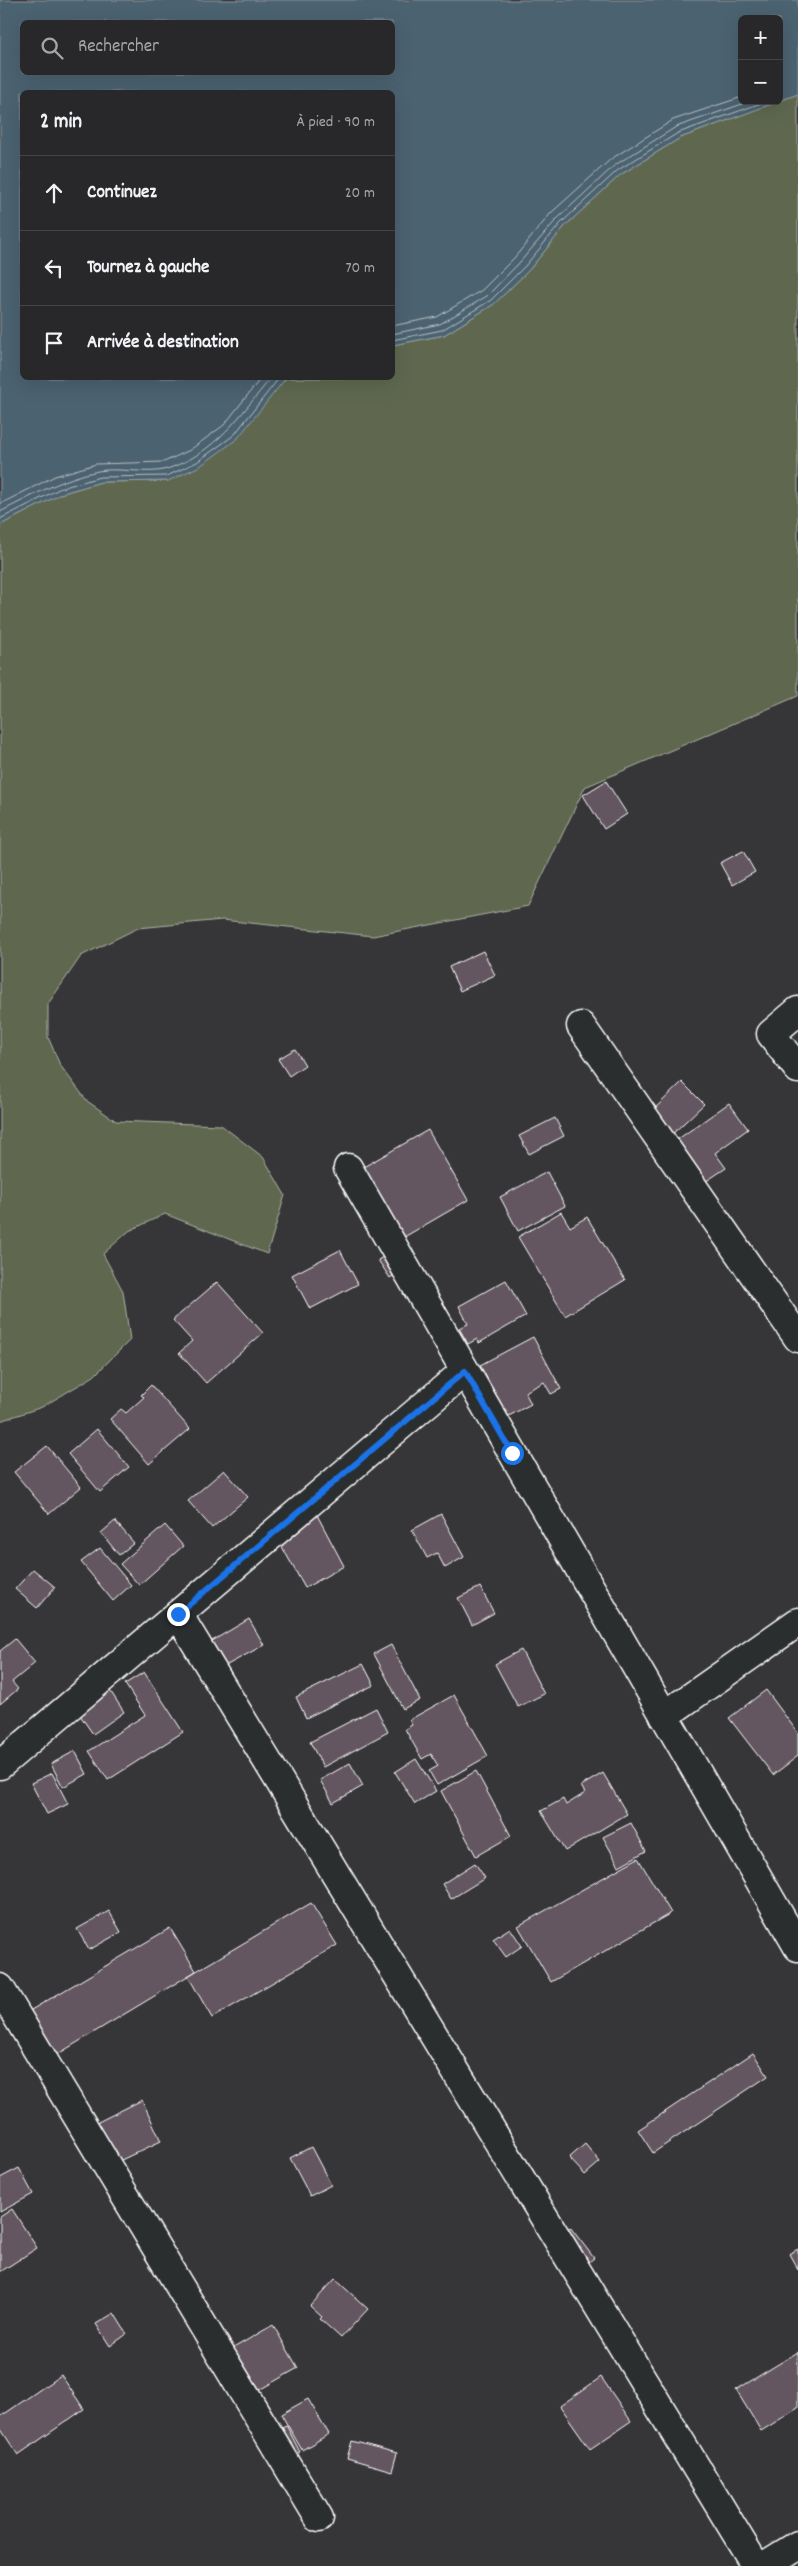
<!DOCTYPE html>
<html lang="fr">
<meta charset="utf-8">
<style>
body{margin:0;font-family:Dekko,sans-serif;background:#343436;color:#f1f3f6}
.controls{position:absolute;right:15px;top:15px;display:grid;overflow:hidden;border-radius:8px;box-shadow:0 5px 20px #0002}
.controls button{width:45px;height:45px;display:grid;place-items:center;padding:0;border:0;border-bottom:1px solid #444447;background:#28282a;color:#f1f3f6;font:25px sans-serif}
.stop{position:absolute;width:15px;height:15px;margin:-11px;border:4px solid #1a73e8;border-radius:50%;background:#fff}
.stop.end{background:#1a73e8;border-color:#fff;box-shadow:0 1px 5px #0008}
.list{margin:0;padding:0;list-style:none}
h2{display:flex;justify-content:space-between;align-items:center;height:65px;margin:0;padding:0 20px;font-size:21px}
h2 small{font-size:16px;font-weight:400;color:#a5a6a8}
.list li{display:grid;grid-template-columns:32px 1fr auto;gap:15px;align-items:center;box-sizing:border-box;height:75px;padding:0 20px;border-top:1px solid #444447}
.list b{display:block;font-size:19px;white-space:nowrap}
.list em{font-size:16px;font-style:normal;color:#a5a6a8}
.icon{flex:none;width:28px;height:28px;fill:none;stroke:currentColor;stroke-width:2;stroke-linecap:round;stroke-linejoin:round}
.map{position:relative;flex:none;width:798px;height:2566px;overflow:hidden}
.search{position:absolute;background:#28282a;box-shadow:0 5px 20px #0002;left:20px;top:20px;width:375px;height:55px;display:flex;align-items:center;gap:12px;box-sizing:border-box;padding:0 18px;border-radius:8px;color:#a5a6a8;font-size:19px}
.panel{position:absolute;background:#28282a;box-shadow:0 5px 20px #0002;left:20px;top:90px;width:375px;height:290px;border-radius:8px}
.map>svg:first-child{display:block}
.green{fill:#5e684f;stroke:#aeb4a7}
.water{fill:#4b626f;stroke:#93a1a9;fill-rule:evenodd}
.lines{fill:none;stroke-linecap:round;stroke-linejoin:round}
.shore{stroke:#b7c0c5;stroke-width:1}
.building{fill:#645661;stroke:#fff}
.minor-casing{stroke:#fff;stroke-width:31}
.minor{stroke:#2a2d2e;stroke-width:28}
.route{stroke:#1a73e8;stroke-width:6}
</style>
<div class="map">
<svg width="798" height="2566" viewBox="0 0 798 2566">
<rect width="100%" height="100%" fill="#363538"/>
<filter id="ink" filterUnits="userSpaceOnUse"><feTurbulence type="fractalNoise" baseFrequency=".02" numOctaves="2"/><feDisplacementMap in="SourceGraphic" scale="10" xChannelSelector="R" yChannelSelector="G"/><feConvolveMatrix kernelMatrix="1 2 1 2 8 2 1 2 1" color-interpolation-filters="sRGB"/></filter>
<g filter="url(#ink)">
<path class="green" d="M 798,94 L 798,696 L 585,787 L 528,906 L 373,936 L 222,920 L 138,928 L 81,956 L 48,1004 L 48,1037 L 60,1065 L 87,1101 L 116,1121 L 221,1125 L 263,1157 L 285,1195 L 267,1254 L 165,1214 L 129,1231 L 103,1254 L 123,1291 L 130,1340 L 94,1376 L 42,1407 L 0,1421 L 0,525 L 63,493 L 101,482 L 168,481 L 266,402 L 286,378 L 392,378 L 393,345 L 444,335 L 494,304 L 529,270 L 565,226 L 620,175 L 680,138 Z"/>
<path class="water" d="M 0,0 L 798,0 L 798,94 L 680,138 L 620,175 L 565,226 L 529,270 L 494,304 L 444,335 L 393,345 L 392,92 L 22,92 L 22,378 L 286,378 L 237,439 L 200,466 L 168,481 L 101,482 L 63,493 L 0,525 ZM 742,19 L 779,19 L 779,101 L 742,101 ZM 22,22 L 392,22 L 392,72 L 22,72 Z"/>
<g class="lines">
<path class="shore" d="M 392,326 L 437,317 L 482,290 L 515,257 L 551,213 L 611,159 L 673,120 L 742,97
M 392,334 L 440,324 L 487,296 L 520,262 L 557,219 L 615,165 L 676,127 L 751,101
M 392,340 L 442,330 L 491,300 L 525,266 L 561,223 L 618,170 L 678,133 L 767,101
M 0,504 L 55,476 L 96,464 L 164,462 L 190,450 L 224,425 L 261,378
M 0,512 C 32,496 63,478 98,471 C 118,467 150,475 167,469 C 216,453 240,415 271,378
M 0,519 L 61,488 L 100,477 L 167,476 L 197,462 L 234,435 L 279,378"/>
</g>
<path class="building" d="M 606,781 L 627,814 L 604,829 L 583,795 Z
M 743,851 L 755,872 L 732,885 L 720,863 Z
M 483,951 L 495,975 L 460,991 L 449,967 Z
M 295,1049 L 305,1065 L 289,1076 L 278,1059 Z
M 682,1082 L 704,1104 L 667,1139 L 646,1117 Z
M 729,1103 L 748,1129 L 715,1153 L 726,1168 L 693,1190 L 664,1149 Z
M 555,1118 L 564,1136 L 529,1154 L 519,1136 Z
M 428,1130 L 468,1200 L 380,1251 L 339,1181 Z
M 547,1172 L 565,1206 L 518,1231 L 500,1197 Z
M 561,1212 L 570,1227 L 587,1217 L 625,1280 L 565,1316 L 518,1237 Z
M 401,1246 L 412,1263 L 390,1278 L 378,1260 Z
M 340,1250 L 358,1284 L 310,1309 L 292,1275 Z
M 506,1280 L 526,1316 L 479,1343 L 477,1339 L 468,1344 L 459,1328 L 468,1324 L 459,1306 Z
M 217,1282 L 263,1333 L 206,1383 L 179,1353 L 192,1341 L 173,1320 Z
M 533,1337 L 561,1389 L 551,1394 L 544,1382 L 525,1392 L 531,1404 L 507,1417 L 480,1365 Z
M 151,1385 L 190,1429 L 149,1464 L 110,1419 L 121,1409 L 126,1413 L 144,1397 L 141,1395 Z
M 97,1429 L 129,1467 L 100,1492 L 68,1454 Z
M 47,1446 L 81,1487 L 49,1514 L 14,1472 Z
M 224,1470 L 248,1497 L 212,1528 L 188,1501 Z
M 316,1513 L 344,1566 L 305,1588 L 276,1536 Z
M 441,1514 L 464,1557 L 445,1568 L 437,1553 L 427,1558 L 412,1530 Z
M 115,1521 L 134,1543 L 119,1555 L 101,1533 Z
M 165,1525 L 183,1546 L 139,1585 L 120,1564 Z
M 100,1548 L 131,1585 L 113,1601 L 81,1562 Z
M 33,1569 L 55,1587 L 37,1608 L 15,1589 Z
M 480,1587 L 494,1613 L 472,1625 L 458,1598 Z
M 249,1619 L 264,1645 L 216,1671 L 202,1647 Z
M 15,1639 L 35,1663 L 12,1682 L 18,1689 L 0,1704 L 0,1651 Z
M 391,1645 L 420,1700 L 403,1709 L 374,1654 Z
M 521,1650 L 544,1694 L 518,1707 L 495,1664 Z
M 363,1664 L 374,1685 L 306,1718 L 296,1697 Z
M 144,1672 L 183,1732 L 108,1780 L 89,1751 L 145,1715 L 125,1684 Z
M 107,1686 L 124,1712 L 93,1734 L 75,1708 Z
M 766,1690 L 798,1733 L 798,1756 L 773,1775 L 729,1718 Z
M 454,1695 L 488,1756 L 437,1785 L 429,1771 L 438,1766 L 431,1754 L 422,1759 L 405,1729 L 412,1725 L 409,1720 Z
M 376,1708 L 388,1732 L 323,1767 L 310,1742 Z
M 75,1751 L 87,1774 L 63,1787 L 51,1764 Z
M 416,1759 L 436,1791 L 415,1804 L 395,1772 Z
M 350,1763 L 363,1786 L 333,1803 L 320,1780 Z
M 476,1771 L 511,1836 L 476,1856 L 441,1791 Z
M 52,1773 L 68,1804 L 47,1814 L 31,1783 Z
M 603,1773 L 627,1814 L 565,1851 L 541,1811 L 563,1799 L 566,1805 L 585,1793 L 581,1786 Z
M 631,1823 L 646,1851 L 619,1866 L 603,1837 Z
M 638,1858 L 671,1913 L 551,1982 L 518,1926 Z
M 475,1863 L 485,1878 L 451,1899 L 442,1884 Z
M 311,1903 L 337,1945 L 212,2018 L 188,1976 Z
M 109,1911 L 121,1932 L 89,1950 L 77,1929 Z
M 170,1928 L 196,1971 L 53,2057 L 26,2013 Z
M 510,1928 L 522,1946 L 506,1957 L 493,1939 Z
M 753,2053 L 768,2076 L 653,2153 L 638,2130 Z
M 142,2100 L 161,2141 L 117,2162 L 98,2122 Z
M 585,2144 L 600,2162 L 585,2175 L 569,2158 Z
M 311,2147 L 331,2185 L 310,2196 L 290,2158 Z
M 19,2168 L 33,2194 L 0,2212 L 0,2178 Z
M 12,2209 L 37,2248 L 0,2272 L 0,2217 Z
M 570,2227 L 594,2258 L 575,2273 L 551,2241 Z
M 798,2249 L 798,2270 L 789,2254 Z
M 335,2279 L 368,2309 L 341,2338 L 320,2319 L 322,2317 L 310,2306 Z
M 114,2313 L 127,2334 L 110,2346 L 96,2324 Z
M 273,2325 L 298,2368 L 236,2403 L 211,2361 Z
M 798,2352 L 798,2408 L 761,2431 L 736,2390 Z
M 61,2375 L 84,2409 L 18,2455 L 0,2428 L 0,2417 Z
M 601,2377 L 631,2421 L 590,2449 L 560,2406 Z
M 308,2399 L 329,2434 L 302,2450 L 281,2414 Z
M 286,2425 L 300,2452 L 274,2465 L 260,2438 Z
M 352,2441 L 397,2453 L 392,2471 L 347,2458 Z"/>
<g class="lines">
<g class="minor-casing">
<path id="minor" d="M 798,1011 L 771,1034 L 798,1069
M 581,1026 L 798,1338
M 348,1168 L 798,1947
M 178,1614 L 756,2566
M 664,1716 L 798,1622
M 0,1765 L 465,1371
M 0,1988 L 319,2518
M 764,2566 L 798,2545"/>
</g>
<use href="#minor" class="minor"/>
</g>
</g>
<g class="lines" filter="url(#ink)">
<path class="route" d="M 178,1614 L 465,1371 L 512,1453"/>
</g>
</svg>
<div class="controls">
<button>+</button>
<button>−</button>
</div>
<div class="stop" style="left:512px;top:1453px"></div>
<div class="stop end" style="left:178px;top:1614px"></div>
<div class="search"><svg class="icon" aria-label="search" viewBox="0 0 24 24"><circle cx="10" cy="10" r="6"/><path d="M15 15l6 6"/></svg>Rechercher</div>
<section class="panel">
<h2>2 min<small>À pied · 90 m</small></h2>
<ul class="list">
<li><svg class="icon" aria-label="ahead" viewBox="0 0 24 24"><path d="M12 20V5M6 11l6-6 6 6"/></svg><div><b>Continuez</b></div><em>20 m</em></li>
<li><svg class="icon" aria-label="left" viewBox="0 0 24 24"><path d="M17 20v-9H6M10 6l-5 5 5 5"/></svg><div><b>Tournez à gauche</b></div><em>70 m</em></li>
<li><svg class="icon" aria-label="arrive" viewBox="0 0 24 24"><path d="M6 21V4h12l-3 4 3 4H6"/></svg><div><b>Arrivée à destination</b></div></li>
</ul>
</section>
</div>
